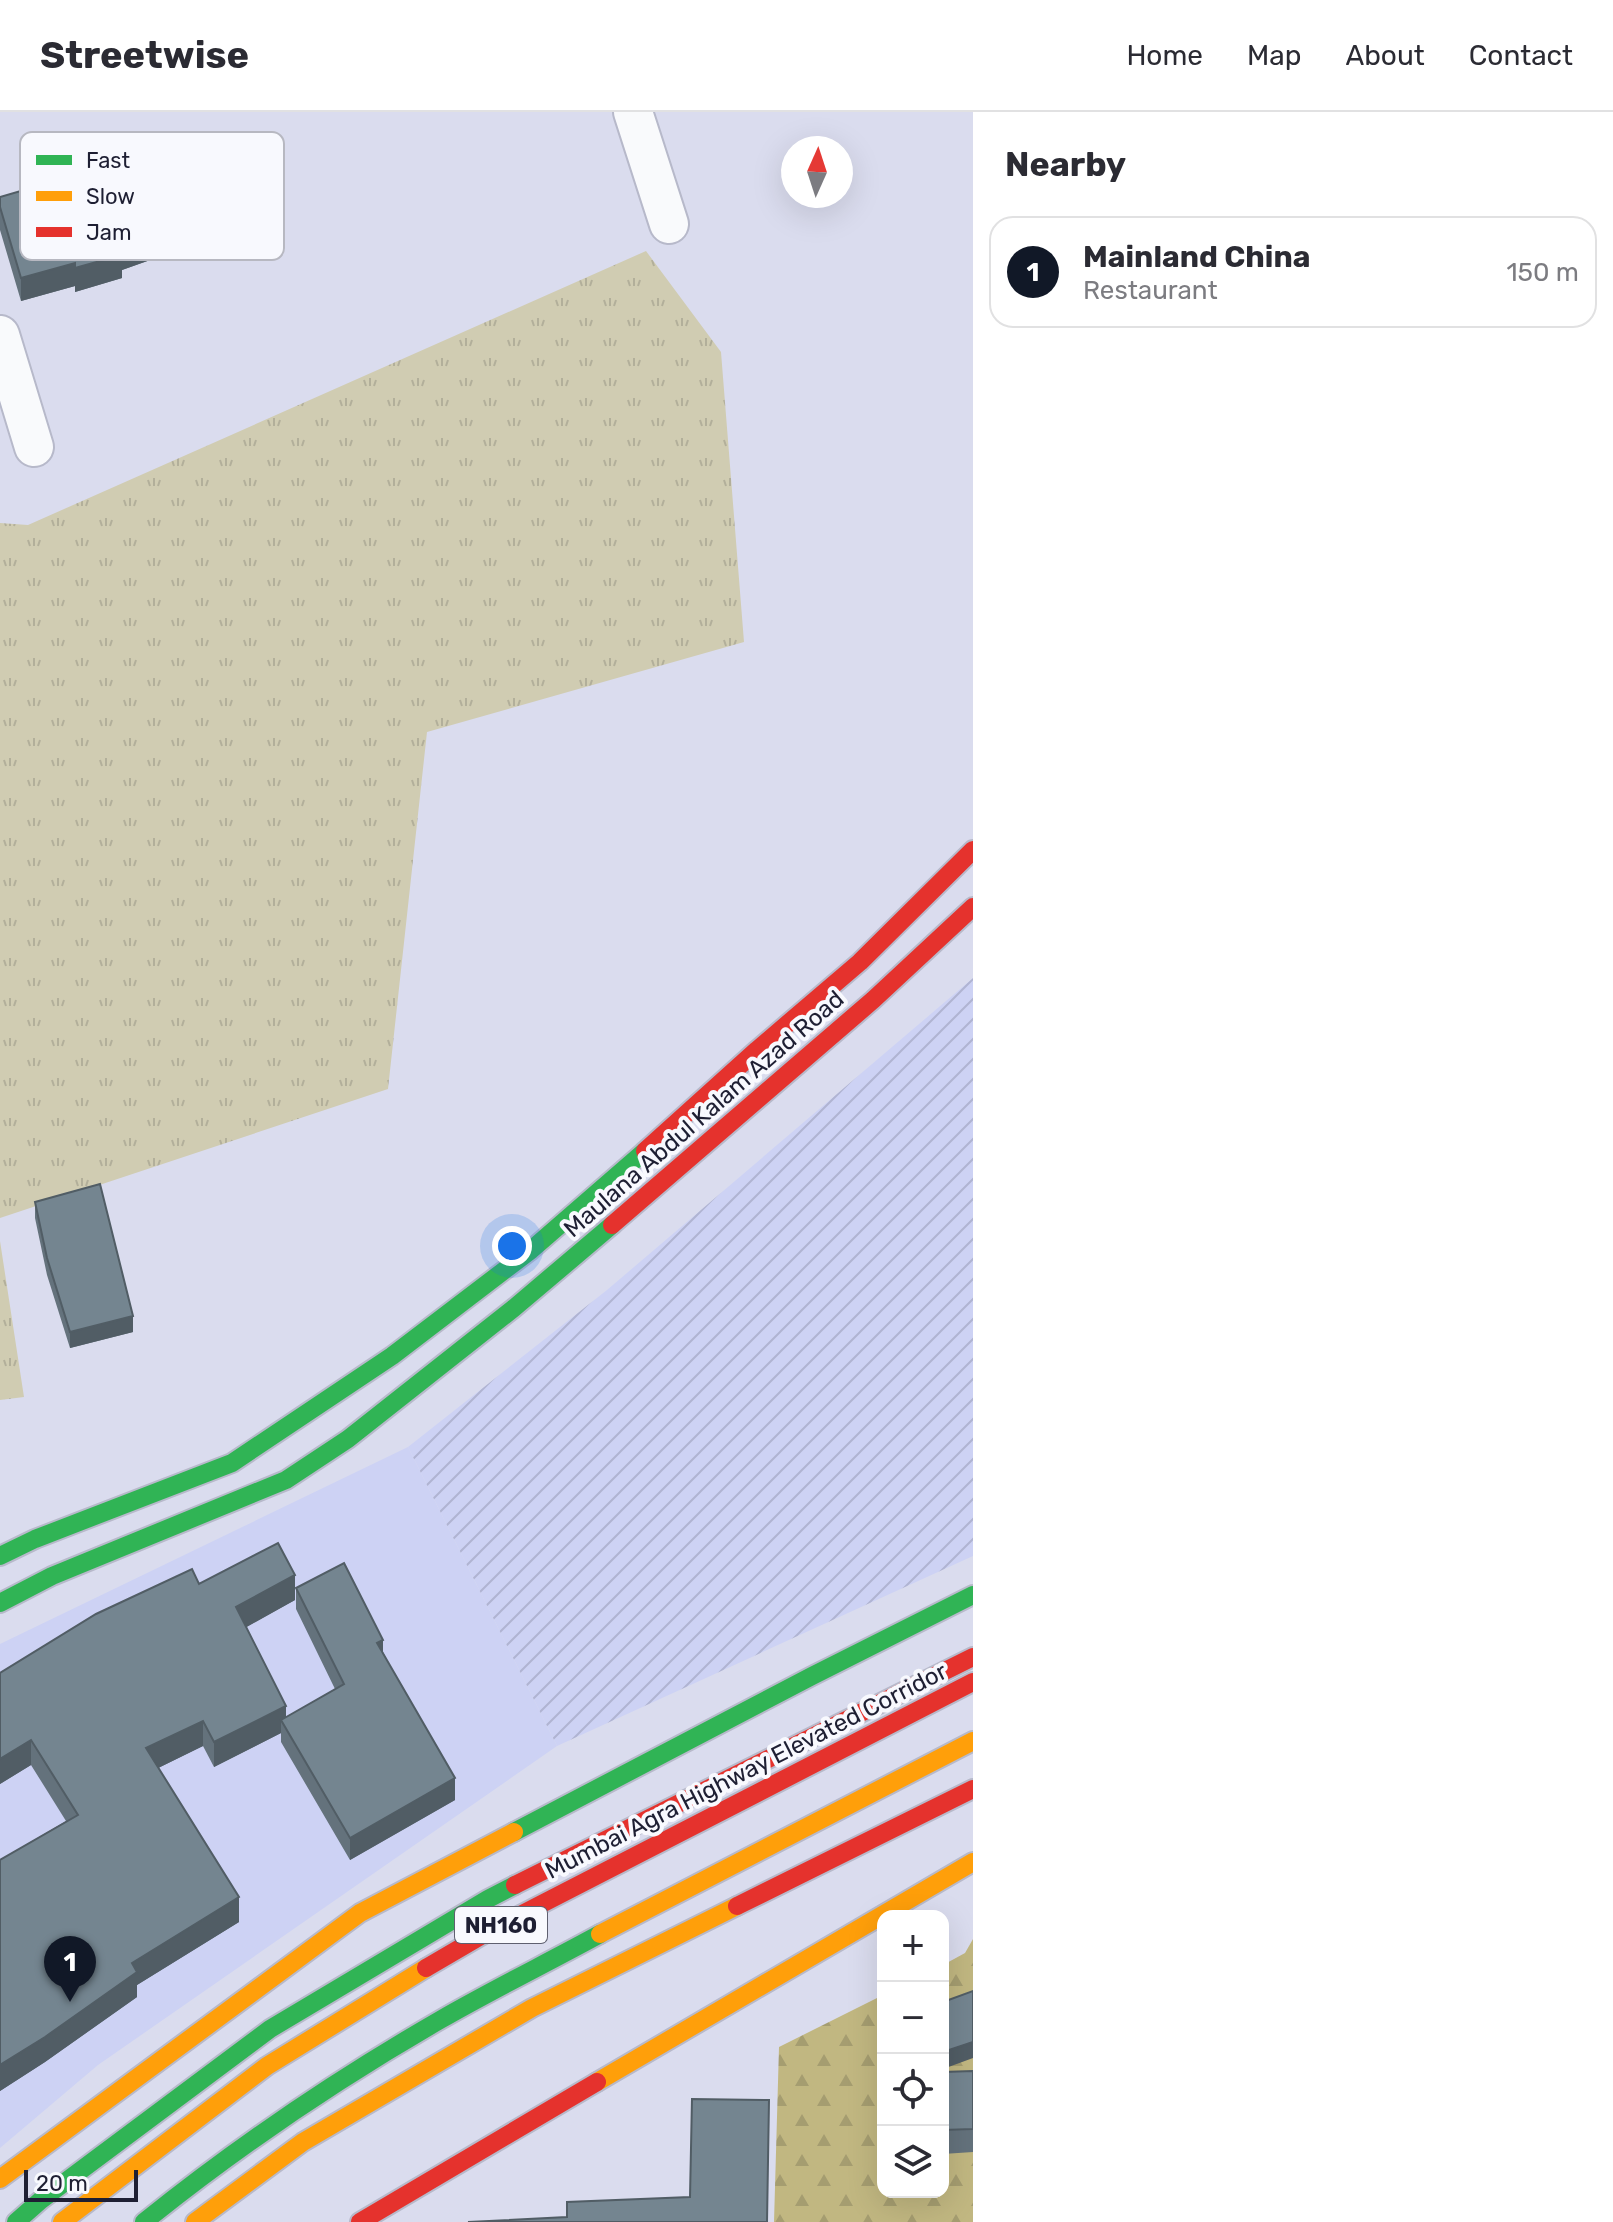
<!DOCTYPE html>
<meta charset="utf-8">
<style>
body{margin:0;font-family:Rubik,sans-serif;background:#f2f2f3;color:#2b2b33}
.controls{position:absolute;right:24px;bottom:24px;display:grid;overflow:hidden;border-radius:16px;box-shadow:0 8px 32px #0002}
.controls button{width:72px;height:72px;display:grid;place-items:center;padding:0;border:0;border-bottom:2px solid #e1e1e2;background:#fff;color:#2b2b33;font:40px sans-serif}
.compass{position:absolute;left:781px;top:24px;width:72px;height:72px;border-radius:50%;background:#fff;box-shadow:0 8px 32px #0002;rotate:3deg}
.scale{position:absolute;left:24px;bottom:20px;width:114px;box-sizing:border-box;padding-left:8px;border:4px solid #1e1f33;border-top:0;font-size:22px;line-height:28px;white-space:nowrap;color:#1e1f33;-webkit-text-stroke:6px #f8f9fe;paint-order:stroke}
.you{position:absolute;left:512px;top:1134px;width:28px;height:28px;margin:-20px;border:6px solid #fff;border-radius:50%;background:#1a73e8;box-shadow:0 0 0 12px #1a73e833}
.badge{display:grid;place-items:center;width:52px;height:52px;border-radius:50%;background:#111827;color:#fff;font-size:26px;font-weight:700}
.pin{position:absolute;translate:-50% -66px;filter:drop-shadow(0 2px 4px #0008)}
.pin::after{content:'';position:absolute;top:42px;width:28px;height:24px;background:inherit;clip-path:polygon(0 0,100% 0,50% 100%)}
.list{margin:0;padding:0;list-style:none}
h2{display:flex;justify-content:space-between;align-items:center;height:104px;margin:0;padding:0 32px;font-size:34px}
h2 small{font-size:26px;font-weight:400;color:#7c7c81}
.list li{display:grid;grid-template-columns:52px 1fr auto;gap:24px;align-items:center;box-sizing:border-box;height:112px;margin:0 16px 16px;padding:0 16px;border:2px solid #e1e1e2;border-radius:24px}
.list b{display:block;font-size:30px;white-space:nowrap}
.list p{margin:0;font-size:26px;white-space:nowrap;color:#7c7c81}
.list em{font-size:26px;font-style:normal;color:#7c7c81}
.icon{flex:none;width:44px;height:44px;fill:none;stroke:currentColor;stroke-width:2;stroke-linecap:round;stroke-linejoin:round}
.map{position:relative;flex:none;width:973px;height:2110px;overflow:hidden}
header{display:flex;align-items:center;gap:48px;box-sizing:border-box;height:112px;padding:0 40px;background:#fff;border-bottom:2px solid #e1e1e2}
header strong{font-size:38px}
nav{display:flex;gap:44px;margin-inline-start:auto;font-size:28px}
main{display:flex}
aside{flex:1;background:#fff}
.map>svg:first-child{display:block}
.built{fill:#cdd2f4}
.industrial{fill:url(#industrial-furrows)}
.grass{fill:url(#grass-tufts)}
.forest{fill:url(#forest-firs)}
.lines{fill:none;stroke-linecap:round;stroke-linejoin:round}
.street-casing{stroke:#b7b9ca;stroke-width:42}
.fast-casing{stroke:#b7b9ca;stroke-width:22}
.slow-casing{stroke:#b7b9ca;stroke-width:22}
.jam-casing{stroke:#b7b9ca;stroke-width:22}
.street{stroke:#f9fafc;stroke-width:38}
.fast{stroke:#30b455;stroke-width:18}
.slow{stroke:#ff9f0a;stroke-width:18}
.jam{stroke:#e5322d;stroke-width:18}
.wall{fill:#64727c}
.shaded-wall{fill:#515d65}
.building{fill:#748590;stroke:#515d65;stroke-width:2}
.labels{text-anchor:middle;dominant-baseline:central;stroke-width:8;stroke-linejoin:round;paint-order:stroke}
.shield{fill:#f8f9fe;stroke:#5f6070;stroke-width:2}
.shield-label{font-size:22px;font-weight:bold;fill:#1e1f33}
.street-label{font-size:24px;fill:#1e1f33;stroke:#f8f9fe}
.key{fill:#f8f9fe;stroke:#b7b8c1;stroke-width:2}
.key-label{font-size:22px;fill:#1e1f33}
</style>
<header>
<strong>Streetwise</strong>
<nav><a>Home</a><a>Map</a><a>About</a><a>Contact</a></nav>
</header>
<main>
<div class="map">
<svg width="973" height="2110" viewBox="0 0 973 2110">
<defs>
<pattern id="industrial-furrows" width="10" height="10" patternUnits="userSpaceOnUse" patternTransform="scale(2)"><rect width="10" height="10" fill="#cdd2f4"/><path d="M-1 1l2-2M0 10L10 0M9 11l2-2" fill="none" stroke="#b0b4d2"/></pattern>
<pattern id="grass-tufts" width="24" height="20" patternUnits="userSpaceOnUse" patternTransform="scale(2)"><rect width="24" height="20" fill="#d0ccb2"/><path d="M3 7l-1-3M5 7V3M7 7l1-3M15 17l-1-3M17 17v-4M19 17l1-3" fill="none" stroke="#b2af9a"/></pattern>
<pattern id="forest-firs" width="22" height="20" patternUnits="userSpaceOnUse" patternTransform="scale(2)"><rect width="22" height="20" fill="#c1b781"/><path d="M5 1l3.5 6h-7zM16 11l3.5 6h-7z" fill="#a59d70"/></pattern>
</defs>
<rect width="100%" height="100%" fill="#dadcee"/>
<path class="built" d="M 408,1335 L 557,1634 L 98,1953 L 0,2036 L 0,1532 Z"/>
<path class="industrial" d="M 973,866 L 973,1444 L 557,1634 L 408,1335 L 607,1178 Z"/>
<path class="grass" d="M 646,139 L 721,240 L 744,530 L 427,620 L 388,977 L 0,1106 L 0,411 L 28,413 Z
M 0,1129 L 24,1285 L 0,1288 Z"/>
<path class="forest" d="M 973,1827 L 973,2110 L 774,2110 L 779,1935 L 883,1883 L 883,2080 L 943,2080 L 943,1853 L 965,1841 Z"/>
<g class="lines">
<g class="street-casing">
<path id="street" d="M 633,0 L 669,112
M 0,223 L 34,335"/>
</g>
<g class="fast-casing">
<path id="fast" d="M 0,1444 L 35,1427 L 232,1351 L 392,1244 L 531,1138 L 645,1039
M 0,1491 L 52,1464 L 286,1368 L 348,1327 L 514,1196 L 612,1113
M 514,1720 L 812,1564 L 973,1483
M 16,2110 L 41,2088 L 270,1917 L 488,1787 L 515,1773
M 144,2110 C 237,2035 336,1968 440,1908 C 492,1878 547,1851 600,1822"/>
</g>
<g class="slow-casing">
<path id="slow" d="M 600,1822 L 973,1629
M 597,1970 L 973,1750
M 0,2067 L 360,1801 L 514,1720
M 62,2110 L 267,1954 L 426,1856
M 195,2110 L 303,2030 L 532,1896 L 737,1794"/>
</g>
<g class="jam-casing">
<path id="jam" d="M 645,1039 L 757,938 L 860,850 L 973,738
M 612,1113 L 873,888 L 973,795
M 515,1773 L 973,1545
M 737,1794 L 973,1677
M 426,1856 L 491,1818 L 973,1570
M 360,2110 L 597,1970"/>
</g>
<use href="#street" class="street"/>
<use href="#fast" class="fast"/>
<use href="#slow" class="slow"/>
<use href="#jam" class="jam"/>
</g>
<path class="wall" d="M 97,50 L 167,142 L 122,158 L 122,166 L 75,180 L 75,174 L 21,189 L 0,118 L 0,85 L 51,71 L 51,56 Z
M 35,1090 L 133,1220 L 70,1236 L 47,1163 L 35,1106 Z
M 199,1472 L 295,1488 L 246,1515 L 286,1605 L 335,1577 L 296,1497 L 296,1476 L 383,1540 L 455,1688 L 350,1748 L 281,1630 L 281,1621 L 214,1655 L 203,1634 L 158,1656 L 239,1810 L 137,1873 L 137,1885 L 45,1950 L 0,1979 L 0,1748 L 66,1709 L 31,1653 L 0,1672 L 0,1561 Z
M 973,1959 L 973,2040 L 943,2042 L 943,1960 Z"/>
<path class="shaded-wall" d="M 167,119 L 167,142 L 122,158 L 122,166 L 75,180 L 75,174 L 21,189 L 21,166 L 122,135 Z
M 133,1204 L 133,1220 L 70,1236 L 70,1220 Z
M 295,1463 L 295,1488 L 236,1521 L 236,1495 Z
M 383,1528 L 383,1550 L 377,1531 Z
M 286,1594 L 286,1616 L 281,1608 L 281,1621 L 214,1655 L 214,1630 Z
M 203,1609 L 203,1634 L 146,1662 L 146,1636 Z
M 31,1628 L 31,1653 L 0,1672 L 0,1647 Z
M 455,1666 L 455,1688 L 350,1748 L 350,1726 Z
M 239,1785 L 239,1810 L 137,1873 L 137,1885 L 45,1950 L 0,1979 L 0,1953 L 132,1851 Z
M 973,1930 L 973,1946 L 943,1957 L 943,1940 Z"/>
<path class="building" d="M 137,37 L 167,119 L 122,135 L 122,143 L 75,156 L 75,151 L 21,166 L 0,95 L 0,85 L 55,69 L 51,56 L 97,43 L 95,51 Z
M 100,1072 L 133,1204 L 70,1220 L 47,1146 L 35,1090 Z
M 278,1431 L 295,1463 L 236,1495 L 286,1594 L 214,1630 L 203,1609 L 146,1636 L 239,1785 L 132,1851 L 137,1860 L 45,1925 L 0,1953 L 0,1748 L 78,1703 L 31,1628 L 0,1647 L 0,1561 L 96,1502 L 192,1457 L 199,1472 Z
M 344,1451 L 383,1528 L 377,1531 L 455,1666 L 350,1726 L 281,1608 L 344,1572 L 296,1476 Z
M 973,1879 L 973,1930 L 943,1940 L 943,1890 Z
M 973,1959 L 973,2017 L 943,2018 L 943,1960 Z
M 692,1987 L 769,1988 L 767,2110 L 468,2110 L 567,2105 L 567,2090 L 690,2085 Z"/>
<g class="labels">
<rect class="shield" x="455" y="1795" width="92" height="36" rx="6"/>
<g class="shield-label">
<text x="501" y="1813">NH160</text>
</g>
<g class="street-label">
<text transform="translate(704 1002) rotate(-41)">Maulana Abdul Kalam Azad Road</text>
<text transform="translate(746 1659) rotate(-27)">Mumbai Agra Highway Elevated Corridor</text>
</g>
</g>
<rect x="20" y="20" width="264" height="128" rx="12" class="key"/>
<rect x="36" y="43" width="36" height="10" fill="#30b455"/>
<rect x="36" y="79" width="36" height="10" fill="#ff9f0a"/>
<rect x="36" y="115" width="36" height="10" fill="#e5322d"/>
<g class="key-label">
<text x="86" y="56">Fast</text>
<text x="86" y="92">Slow</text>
<text x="86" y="128">Jam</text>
</g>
</svg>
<div class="controls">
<button>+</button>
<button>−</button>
<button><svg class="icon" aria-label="locate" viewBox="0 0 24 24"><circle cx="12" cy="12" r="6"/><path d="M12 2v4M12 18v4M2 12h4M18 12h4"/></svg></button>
<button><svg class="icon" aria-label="layers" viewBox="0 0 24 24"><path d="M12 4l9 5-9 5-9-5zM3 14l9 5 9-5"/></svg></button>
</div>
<svg class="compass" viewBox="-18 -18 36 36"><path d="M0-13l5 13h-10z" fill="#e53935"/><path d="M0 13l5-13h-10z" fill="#7c7c81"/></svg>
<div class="scale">20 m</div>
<div class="you"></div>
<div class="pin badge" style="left:70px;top:1890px">1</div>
</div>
<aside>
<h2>Nearby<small></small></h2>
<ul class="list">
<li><span class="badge">1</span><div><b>Mainland China</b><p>Restaurant</p></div><em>150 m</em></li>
</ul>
</aside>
</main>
